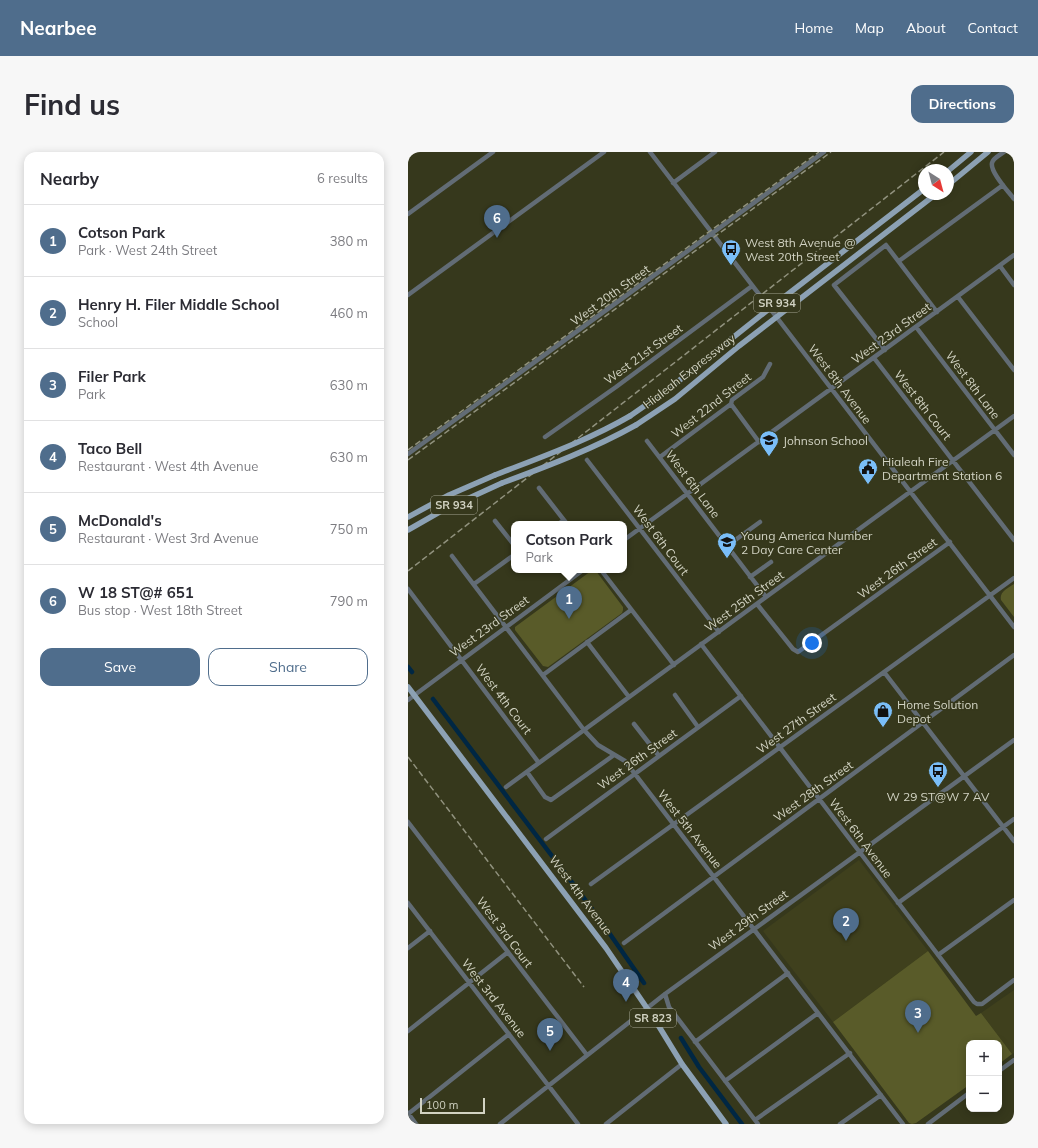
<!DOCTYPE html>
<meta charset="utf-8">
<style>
body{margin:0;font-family:Mulish,sans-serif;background:#f7f7f7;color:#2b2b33}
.controls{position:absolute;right:12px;bottom:12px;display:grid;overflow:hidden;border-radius:8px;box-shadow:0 2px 10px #0003}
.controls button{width:36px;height:36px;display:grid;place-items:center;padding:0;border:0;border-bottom:1px solid #e1e1e2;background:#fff;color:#2b2b33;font:20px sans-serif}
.compass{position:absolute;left:510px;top:12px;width:36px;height:36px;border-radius:50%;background:#fff;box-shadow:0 2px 10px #0003;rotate:144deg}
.scale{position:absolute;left:12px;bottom:10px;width:65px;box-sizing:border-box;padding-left:4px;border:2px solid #d2d3c3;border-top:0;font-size:11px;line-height:14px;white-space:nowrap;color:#d2d3c3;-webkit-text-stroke:3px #36381c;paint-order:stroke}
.you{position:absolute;left:404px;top:491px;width:14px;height:14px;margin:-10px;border:3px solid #fff;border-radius:50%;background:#1a73e8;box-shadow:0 0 0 6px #1a73e833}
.badge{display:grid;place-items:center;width:26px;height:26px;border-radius:50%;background:#4f6d8c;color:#fff;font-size:13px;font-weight:700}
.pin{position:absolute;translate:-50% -33px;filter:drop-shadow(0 1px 2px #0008)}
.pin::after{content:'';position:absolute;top:21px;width:14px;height:12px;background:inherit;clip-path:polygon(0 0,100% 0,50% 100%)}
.popup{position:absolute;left:103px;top:369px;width:116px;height:52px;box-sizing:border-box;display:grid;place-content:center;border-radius:8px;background:#fff;filter:drop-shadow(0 1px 3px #0005);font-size:13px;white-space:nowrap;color:#7c7c81}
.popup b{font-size:15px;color:#2b2b33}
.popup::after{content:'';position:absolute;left:50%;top:100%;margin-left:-8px;border:8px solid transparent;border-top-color:#fff}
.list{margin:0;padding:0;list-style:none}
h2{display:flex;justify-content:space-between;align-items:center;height:52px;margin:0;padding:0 16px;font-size:17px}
h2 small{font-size:13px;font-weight:400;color:#7c7c81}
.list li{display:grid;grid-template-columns:26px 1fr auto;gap:12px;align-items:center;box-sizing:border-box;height:72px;padding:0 16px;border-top:1px solid #e1e1e2}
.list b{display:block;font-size:15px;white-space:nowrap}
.list p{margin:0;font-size:13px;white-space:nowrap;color:#7c7c81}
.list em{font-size:13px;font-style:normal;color:#7c7c81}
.actions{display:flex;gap:8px;padding:12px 16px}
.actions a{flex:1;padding:9px 0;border:1px solid #4f6d8c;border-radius:12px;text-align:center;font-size:14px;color:#4f6d8c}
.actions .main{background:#4f6d8c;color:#fff}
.map{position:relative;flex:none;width:606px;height:972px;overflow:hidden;border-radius:12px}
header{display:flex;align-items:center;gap:24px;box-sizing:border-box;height:56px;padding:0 20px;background:#4f6d8c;color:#fff}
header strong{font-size:19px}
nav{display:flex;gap:22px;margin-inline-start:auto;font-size:14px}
.intro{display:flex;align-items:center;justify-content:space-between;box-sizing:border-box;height:96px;padding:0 24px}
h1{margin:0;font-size:28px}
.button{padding:10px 18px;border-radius:12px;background:#4f6d8c;color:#fff;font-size:14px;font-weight:700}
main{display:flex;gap:24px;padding:0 24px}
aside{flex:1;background:#fff;border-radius:12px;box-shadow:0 2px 10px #0003}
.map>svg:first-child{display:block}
.built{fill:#3f401d}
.green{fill:#595b29}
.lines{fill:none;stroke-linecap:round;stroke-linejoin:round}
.canal{stroke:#002743;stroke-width:4.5}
.minor{stroke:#626c75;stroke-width:4.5}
.major{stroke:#8ca1b4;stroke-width:5.5}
.rail{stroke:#91927e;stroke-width:1.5;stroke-dasharray:6 3;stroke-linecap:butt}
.major-bridge{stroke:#8ca1b4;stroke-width:5.5}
.labels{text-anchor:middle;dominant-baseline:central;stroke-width:3;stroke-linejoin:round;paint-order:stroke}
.shield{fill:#36381c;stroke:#a3a491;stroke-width:1}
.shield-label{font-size:11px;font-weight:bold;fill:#d2d3c3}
.poi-label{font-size:12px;fill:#d2d3c3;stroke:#36381c;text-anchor:start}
.street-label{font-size:12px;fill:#d2d3c3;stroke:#36381c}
</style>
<header>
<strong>Nearbee</strong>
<nav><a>Home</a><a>Map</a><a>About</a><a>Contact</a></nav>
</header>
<div class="intro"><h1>Find us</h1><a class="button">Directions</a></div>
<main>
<aside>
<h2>Nearby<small>6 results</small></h2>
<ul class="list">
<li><span class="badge">1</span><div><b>Cotson Park</b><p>Park · West 24th Street</p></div><em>380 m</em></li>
<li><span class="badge">2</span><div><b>Henry H. Filer Middle School</b><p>School</p></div><em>460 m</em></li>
<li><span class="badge">3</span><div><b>Filer Park</b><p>Park</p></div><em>630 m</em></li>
<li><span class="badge">4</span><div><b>Taco Bell</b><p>Restaurant · West 4th Avenue</p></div><em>630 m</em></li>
<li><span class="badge">5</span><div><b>McDonald's</b><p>Restaurant · West 3rd Avenue</p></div><em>750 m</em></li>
<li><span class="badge">6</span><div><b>W 18 ST@# 651</b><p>Bus stop · West 18th Street</p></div><em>790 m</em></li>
</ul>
<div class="actions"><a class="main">Save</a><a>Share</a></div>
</aside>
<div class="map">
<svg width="606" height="972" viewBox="0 0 606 972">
<rect width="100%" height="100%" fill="#36381c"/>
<path class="built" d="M 451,708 L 520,799 L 425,870 L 355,779 Z
M 606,838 L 606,901 L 604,902 L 573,861 Z"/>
<path class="green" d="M 185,418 L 188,419 L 215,455 L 215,458 L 214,461 L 140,515 L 135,514 L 107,478 L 107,475 L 183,419 Z
M 606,432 L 606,465 L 593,448 C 591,440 600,436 606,432 Z
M 520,799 L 568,864 L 573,861 L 604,902 L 591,912 L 591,891 L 561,891 L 561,933 L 508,971 L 504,972 L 501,971 L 425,870 Z"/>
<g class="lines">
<path class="canal" d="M 0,515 L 4,520
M 25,547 L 188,762 L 236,831
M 273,886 L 291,915 L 334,972"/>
<path class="minor" d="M 242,0 L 606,475
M 596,0 C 592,3 585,6 584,11 C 582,20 600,39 606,47
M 265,31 L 307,0
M 0,62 L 85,0
M 491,109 L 595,33
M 592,114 L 606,133
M 0,143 L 196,0
M 550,145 L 606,218
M 508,175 L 606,303
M 477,198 L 426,133 L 478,93 L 529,160
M 466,206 L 606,388
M 323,252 L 351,290
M 137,285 L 208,235 L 344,134
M 239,289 L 358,445
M 0,302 L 416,0
M 252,305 L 323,252 L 324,248 L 355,225 L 362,212
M 179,308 L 311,480
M 131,336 L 159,372
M 87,369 L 106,393
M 150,372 L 156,368
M 216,388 L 606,103
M 319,394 L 352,370
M 44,404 L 176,578 L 190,593 L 217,609 L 495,972
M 193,418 L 266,513
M 342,425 L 363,410
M 66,432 L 106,403
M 0,437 L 131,611
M 349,452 L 385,497 L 390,500 L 542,390
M 179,490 L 221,545
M 293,492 L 566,850 L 569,852 L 574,852 L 606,828
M 476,520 L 606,689
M 135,523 L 223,458
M 267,543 L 290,575
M 0,548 L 175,418
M 226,572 L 251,604
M 119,620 L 137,645 L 143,648 L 206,603
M 98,635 L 606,264
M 0,670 L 179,903
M 138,687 L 333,544
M 183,732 L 606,426
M 0,751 L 170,972
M 490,751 L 606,667
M 216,791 L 606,503
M 0,796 L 22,779
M 530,803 L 606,748
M 257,842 L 261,855 L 350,972
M 0,879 L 100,800
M 287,890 L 380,821
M 591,919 L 606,908
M 317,929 L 410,861
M 0,961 L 8,972
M 0,962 L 101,882
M 347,968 L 442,901
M 92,972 L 257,842 L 606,588
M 198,972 L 274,912
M 432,972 L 473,943
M 520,972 L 561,941"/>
<path class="major" d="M 540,19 L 563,0
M 540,33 L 580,0
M 222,264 L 258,239 L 362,156 L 516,37
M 228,273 L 267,247 L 331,194 L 528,42
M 0,365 L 41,343 L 87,323
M 0,378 L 35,358 L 94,331
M 0,535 L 198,796 L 247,868 L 274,912 L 318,972"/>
<path class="rail" d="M 0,298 L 411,0
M 0,308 L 423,0
M 0,419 L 536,0
M 0,605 L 176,835"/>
<path class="major-bridge" d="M 87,323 C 133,305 179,289 222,264
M 94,331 C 140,314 185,297 228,273"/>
</g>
<defs>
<g id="bus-pin" transform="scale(1)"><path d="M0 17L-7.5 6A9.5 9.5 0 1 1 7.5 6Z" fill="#7abef8" stroke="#36381c"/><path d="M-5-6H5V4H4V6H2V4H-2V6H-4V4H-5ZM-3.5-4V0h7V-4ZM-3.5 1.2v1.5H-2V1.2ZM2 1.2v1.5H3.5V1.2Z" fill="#111"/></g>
<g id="school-pin" transform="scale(1)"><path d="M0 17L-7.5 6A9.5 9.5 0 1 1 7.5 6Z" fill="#7abef8" stroke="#36381c"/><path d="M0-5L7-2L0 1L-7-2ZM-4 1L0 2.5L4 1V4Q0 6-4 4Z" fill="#111"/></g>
<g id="civic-pin" transform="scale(1)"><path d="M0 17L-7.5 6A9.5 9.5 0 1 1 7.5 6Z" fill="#7abef8" stroke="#36381c"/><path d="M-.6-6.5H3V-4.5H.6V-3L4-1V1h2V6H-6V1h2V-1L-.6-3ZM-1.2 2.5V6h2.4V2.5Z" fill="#111"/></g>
<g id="shop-pin" transform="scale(1)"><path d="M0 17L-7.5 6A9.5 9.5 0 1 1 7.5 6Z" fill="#7abef8" stroke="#36381c"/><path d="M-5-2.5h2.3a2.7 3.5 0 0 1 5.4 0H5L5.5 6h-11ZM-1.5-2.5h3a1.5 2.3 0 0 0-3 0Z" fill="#111"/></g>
</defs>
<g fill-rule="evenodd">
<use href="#bus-pin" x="323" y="97"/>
<use href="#school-pin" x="361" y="288"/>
<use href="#civic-pin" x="460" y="316"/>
<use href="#school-pin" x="319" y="390"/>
<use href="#shop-pin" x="475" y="559"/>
<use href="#bus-pin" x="530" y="619"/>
</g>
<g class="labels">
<g class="shield">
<rect x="346" y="142" width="46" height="18" rx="3"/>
<rect x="23" y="344" width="46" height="18" rx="3"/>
<rect x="222" y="857" width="46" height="18" rx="3"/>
</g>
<g class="shield-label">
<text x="369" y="151">SR 934</text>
<text x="46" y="353">SR 934</text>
<text x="245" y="866">SR 823</text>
</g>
<g class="poi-label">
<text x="337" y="90">West 8th Avenue @<tspan x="337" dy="14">West 20th Street</tspan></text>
<text x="375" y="288">Johnson School</text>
<text x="474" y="309">Hialeah Fire<tspan x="474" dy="14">Department Station 6</tspan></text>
<text x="333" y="383">Young America Number<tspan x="333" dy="14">2 Day Care Center</tspan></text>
<text x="489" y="552">Home Solution<tspan x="489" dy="14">Depot</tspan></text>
<text x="530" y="644" text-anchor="middle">W 29 ST@W 7 AV</text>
</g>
<g class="street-label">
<text transform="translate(202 143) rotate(-36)">West 20th Street</text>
<text transform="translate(483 181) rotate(-36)">West 23rd Street</text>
<text transform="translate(235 202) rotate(-36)">West 21st Street</text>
<text transform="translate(281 219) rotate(-38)">Hialeah Expressway</text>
<text transform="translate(432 232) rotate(53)">West 8th Avenue</text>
<text transform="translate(565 233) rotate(53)">West 8th Lane</text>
<text transform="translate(303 253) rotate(-38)">West 22nd Street</text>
<text transform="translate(515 253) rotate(52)">West 8th Court</text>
<text transform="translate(285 332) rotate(53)">West 6th Lane</text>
<text transform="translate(253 388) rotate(53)">West 6th Court</text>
<text transform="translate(489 416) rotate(-36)">West 26th Street</text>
<text transform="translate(336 449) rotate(-36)">West 25th Street</text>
<text transform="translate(81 474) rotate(-36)">West 23rd Street</text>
<text transform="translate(96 547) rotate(53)">West 4th Court</text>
<text transform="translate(388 571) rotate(-36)">West 27th Street</text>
<text transform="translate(229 607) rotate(-36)">West 26th Street</text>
<text transform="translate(405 639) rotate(-36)">West 28th Street</text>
<text transform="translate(282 677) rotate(52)">West 5th Avenue</text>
<text transform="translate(453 686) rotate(53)">West 6th Avenue</text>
<text transform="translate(173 743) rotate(53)">West 4th Avenue</text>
<text transform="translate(340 768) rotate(-36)">West 29th Street</text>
<text transform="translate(97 780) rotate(53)">West 3rd Court</text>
<text transform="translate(86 846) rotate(52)">West 3rd Avenue</text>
</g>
</g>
</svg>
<div class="controls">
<button>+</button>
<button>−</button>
</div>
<svg class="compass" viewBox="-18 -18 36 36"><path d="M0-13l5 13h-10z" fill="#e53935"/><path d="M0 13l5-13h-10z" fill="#7c7c81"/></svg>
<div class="scale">100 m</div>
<div class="you"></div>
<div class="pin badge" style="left:161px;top:467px">1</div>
<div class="popup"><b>Cotson Park</b>Park</div>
<div class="pin badge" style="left:438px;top:789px">2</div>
<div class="pin badge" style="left:510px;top:881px">3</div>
<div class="pin badge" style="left:218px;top:850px">4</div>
<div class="pin badge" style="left:142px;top:899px">5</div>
<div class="pin badge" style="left:89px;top:86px">6</div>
</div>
</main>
